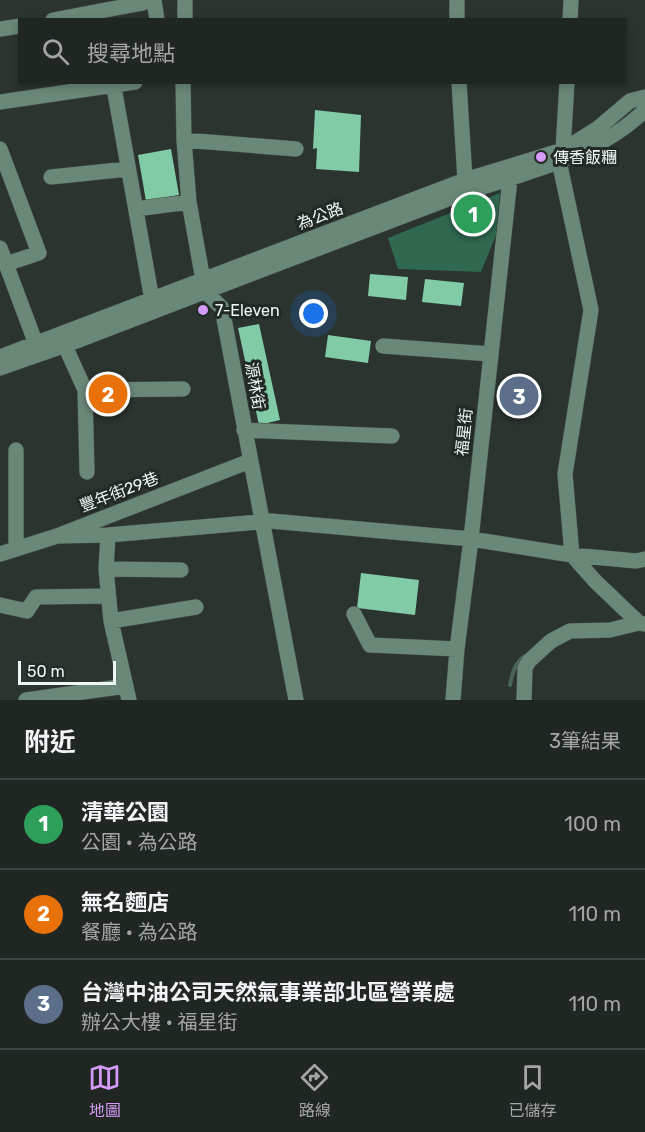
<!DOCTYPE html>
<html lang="zh-TW">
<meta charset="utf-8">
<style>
body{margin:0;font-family:Rubik,"Noto Sans TC",sans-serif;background:#2d3330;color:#f1f3f6}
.scale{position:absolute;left:18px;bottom:15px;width:98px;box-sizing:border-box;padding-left:6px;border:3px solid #f0f6f3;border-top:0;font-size:16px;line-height:21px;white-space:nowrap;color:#f0f6f3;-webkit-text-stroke:4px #212a25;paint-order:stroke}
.you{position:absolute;left:314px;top:314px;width:21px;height:21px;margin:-15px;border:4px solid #fff;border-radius:50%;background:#1a73e8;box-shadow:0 0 0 9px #1a73e833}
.badge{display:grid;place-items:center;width:39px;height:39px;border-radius:50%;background:#d69bfa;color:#fff;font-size:20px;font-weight:700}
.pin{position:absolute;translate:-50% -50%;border:3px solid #fff;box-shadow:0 2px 6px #0006}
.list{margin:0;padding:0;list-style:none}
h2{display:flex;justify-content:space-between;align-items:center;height:78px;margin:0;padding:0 24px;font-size:26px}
h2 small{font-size:20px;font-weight:400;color:#a2a5a6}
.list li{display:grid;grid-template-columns:39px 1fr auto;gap:18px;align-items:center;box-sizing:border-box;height:90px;padding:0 24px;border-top:2px solid #3d4441}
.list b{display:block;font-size:22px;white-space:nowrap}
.list p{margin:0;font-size:20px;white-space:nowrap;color:#a2a5a6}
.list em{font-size:20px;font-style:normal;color:#a2a5a6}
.icon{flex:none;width:33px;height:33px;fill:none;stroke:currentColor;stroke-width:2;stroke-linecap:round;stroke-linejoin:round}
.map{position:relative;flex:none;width:645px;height:700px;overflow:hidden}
.search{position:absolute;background:#202723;box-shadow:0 3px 9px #0003;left:18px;right:18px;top:18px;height:66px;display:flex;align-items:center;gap:15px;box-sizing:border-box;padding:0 21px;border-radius:0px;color:#a2a5a6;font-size:22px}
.sheet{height:348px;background:#202723}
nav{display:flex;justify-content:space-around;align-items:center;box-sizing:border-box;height:84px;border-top:2px solid #3d4441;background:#202723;font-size:16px;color:#a2a5a6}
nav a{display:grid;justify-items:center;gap:3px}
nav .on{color:#d69bfa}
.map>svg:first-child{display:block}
.green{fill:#2f694f}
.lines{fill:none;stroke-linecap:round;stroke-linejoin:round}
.stream{stroke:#486458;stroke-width:4}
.building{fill:#81cba6}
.minor-casing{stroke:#474f4a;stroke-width:16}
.minor{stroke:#6a8878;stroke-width:15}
.poi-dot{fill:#d69bfa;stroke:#212a25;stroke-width:2}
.labels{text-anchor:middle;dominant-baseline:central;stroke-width:6;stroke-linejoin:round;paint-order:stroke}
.poi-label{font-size:16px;fill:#f0f6f3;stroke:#212a25;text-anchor:start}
.street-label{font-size:16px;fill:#f0f6f3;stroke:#212a25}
</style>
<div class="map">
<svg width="645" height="700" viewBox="0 0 645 700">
<rect width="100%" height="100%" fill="#2b342f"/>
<path class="green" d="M 500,193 L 496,235 L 481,272 L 398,269 L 388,238 Z"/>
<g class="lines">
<path class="stream" d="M 510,685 C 512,673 515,663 525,656"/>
</g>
<path class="building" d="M 315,110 L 361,115 L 359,172 L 316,169 L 317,148 L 313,149 Z
M 171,149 L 179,195 L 146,201 L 138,155 Z
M 370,274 L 408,277 L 406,300 L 368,296 Z
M 425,279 L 464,283 L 461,306 L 422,302 Z
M 259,324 L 280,420 L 259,425 L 238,328 Z
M 328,335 L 371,341 L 368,363 L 325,357 Z
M 361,573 L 419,580 L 415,615 L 357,608 Z"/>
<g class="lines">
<g class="minor-casing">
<path id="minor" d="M 154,0 L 157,20
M 457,0 L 457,20
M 53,20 L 143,3
M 185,20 L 185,0
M 570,20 L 571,0
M 0,29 L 20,26
M 113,82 L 152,300 L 156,309
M 183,82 L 184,140 L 189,202 L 203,280 L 205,291 L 222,308 L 296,700
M 459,82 L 465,180 L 468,187
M 0,102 L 135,82
M 184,140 L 296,149
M 0,149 L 39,253 L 6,264
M 561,155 L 563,150 L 567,82
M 559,161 L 591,310 L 565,474 L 572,555 L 595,581 L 639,623
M 51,177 L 128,169
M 136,209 L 189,202
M 0,248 L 39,352
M 61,337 L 85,390 L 87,472
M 383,346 L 490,354
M 0,357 L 465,180 L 563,150 L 598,128 L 630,101 L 645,97
M 0,368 L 66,345 C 193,296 321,247 448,199 C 515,174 593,161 645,110
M 85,390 L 183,389
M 244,430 L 392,436
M 16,450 L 16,548
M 108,535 L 106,569 L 111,621 L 129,700
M 57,536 L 108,535 L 271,521 L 471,539 L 572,555 L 636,561 L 645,559
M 0,554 L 57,536 L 250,461
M 106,569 L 181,570
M 0,605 L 27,611 L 36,597 L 108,596
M 354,614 L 370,645 L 457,649
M 111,621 L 196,607
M 26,700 L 126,686
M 453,700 L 457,649 L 471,539 L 510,179 L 507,169
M 524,700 L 525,668 L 529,661 L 551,641 L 570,631 L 610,630 L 639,623 L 645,624"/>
</g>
<use href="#minor" class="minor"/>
</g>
<g class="poi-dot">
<circle cx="541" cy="157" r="6"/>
<circle cx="203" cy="310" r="6"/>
</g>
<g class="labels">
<g class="poi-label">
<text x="553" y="157">傳香飯糰</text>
<text x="215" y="310">7-Eleven</text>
</g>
<g class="street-label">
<text transform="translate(320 216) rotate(-21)">為公路</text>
<text transform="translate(255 386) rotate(80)">源林街</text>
<text transform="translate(464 432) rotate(-84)">福星街</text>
<text transform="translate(119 492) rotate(-21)">豐年街29巷</text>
</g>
</g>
</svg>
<div class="scale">50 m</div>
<div class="you"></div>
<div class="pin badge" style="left:473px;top:214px;background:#2e9e5b">1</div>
<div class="pin badge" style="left:108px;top:394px;background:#e8710a">2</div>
<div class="pin badge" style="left:519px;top:396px;background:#5c6f8a">3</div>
<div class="search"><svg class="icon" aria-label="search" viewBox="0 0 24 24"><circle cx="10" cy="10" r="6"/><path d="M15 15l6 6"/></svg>搜尋地點</div>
</div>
<section class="sheet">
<h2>附近<small>3筆結果</small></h2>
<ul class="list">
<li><span class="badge" style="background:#2e9e5b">1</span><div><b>清華公園</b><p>公園 · 為公路</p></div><em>100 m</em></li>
<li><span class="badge" style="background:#e8710a">2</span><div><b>無名麵店</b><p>餐廳 · 為公路</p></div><em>110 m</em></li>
<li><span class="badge" style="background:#5c6f8a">3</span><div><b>台灣中油公司天然氣事業部北區營業處</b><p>辦公大樓 · 福星街</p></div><em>110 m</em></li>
</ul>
</section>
<nav>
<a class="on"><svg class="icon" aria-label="map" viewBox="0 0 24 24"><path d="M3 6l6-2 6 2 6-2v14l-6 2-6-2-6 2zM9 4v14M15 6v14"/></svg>地圖</a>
<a><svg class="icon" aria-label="directions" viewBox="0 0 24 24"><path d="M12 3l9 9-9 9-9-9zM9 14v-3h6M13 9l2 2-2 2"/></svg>路線</a>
<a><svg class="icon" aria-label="saved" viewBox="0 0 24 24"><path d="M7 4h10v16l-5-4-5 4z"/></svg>已儲存</a>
</nav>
